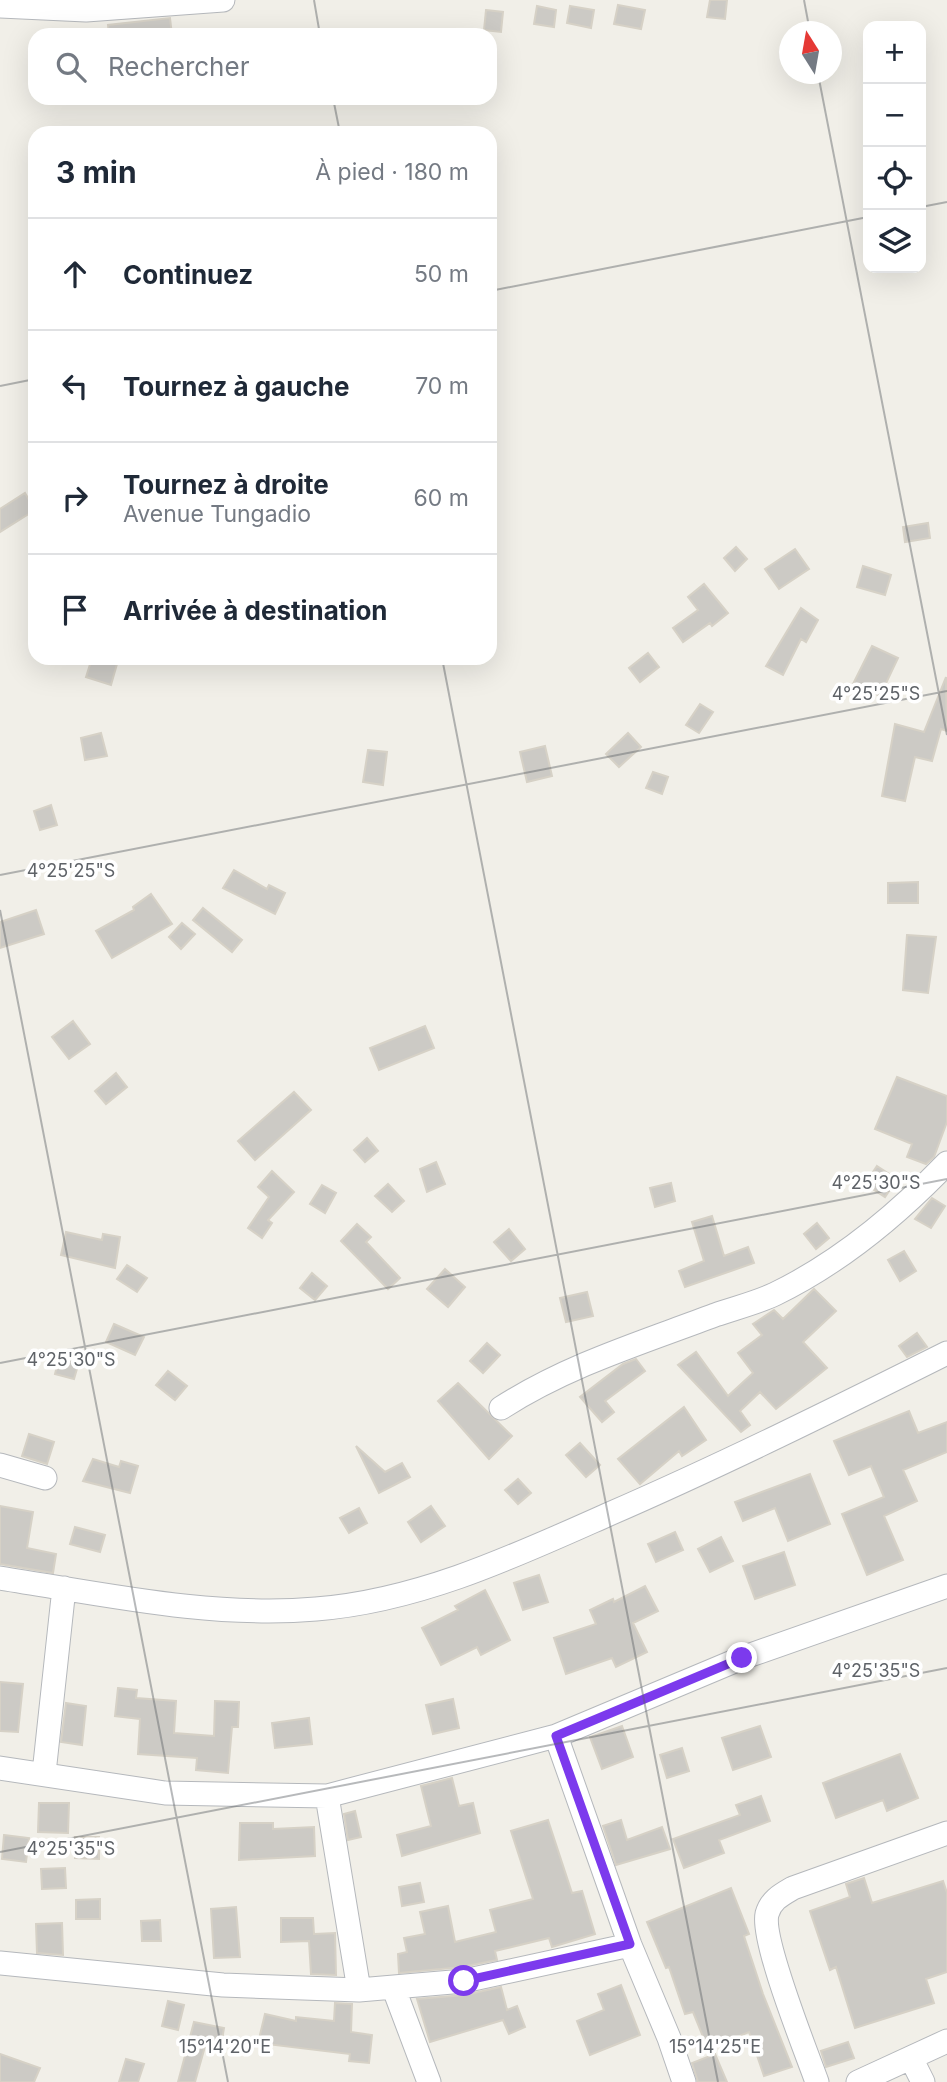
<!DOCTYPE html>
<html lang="fr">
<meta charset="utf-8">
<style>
body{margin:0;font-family:Inter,sans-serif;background:#f2f2f3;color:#1f2937}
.controls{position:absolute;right:21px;top:21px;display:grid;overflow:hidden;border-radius:14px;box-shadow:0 7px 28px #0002}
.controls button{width:63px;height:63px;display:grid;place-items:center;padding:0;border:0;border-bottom:2px solid #e0e1e3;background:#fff;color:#1f2937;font:35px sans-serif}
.compass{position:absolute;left:779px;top:21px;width:63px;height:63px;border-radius:50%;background:#fff;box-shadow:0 7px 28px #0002;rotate:349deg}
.stop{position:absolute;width:21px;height:21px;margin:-16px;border:5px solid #7c3aed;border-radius:50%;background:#fff}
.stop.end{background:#7c3aed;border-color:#fff;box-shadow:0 2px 7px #0008}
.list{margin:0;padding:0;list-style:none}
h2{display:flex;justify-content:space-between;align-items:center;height:91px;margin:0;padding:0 28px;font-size:30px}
h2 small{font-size:23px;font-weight:400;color:#747a83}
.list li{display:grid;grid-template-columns:46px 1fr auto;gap:21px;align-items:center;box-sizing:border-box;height:112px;padding:0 28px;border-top:2px solid #e0e1e3}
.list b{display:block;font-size:26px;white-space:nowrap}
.list p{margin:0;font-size:23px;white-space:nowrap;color:#747a83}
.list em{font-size:23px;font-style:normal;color:#747a83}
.icon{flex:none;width:38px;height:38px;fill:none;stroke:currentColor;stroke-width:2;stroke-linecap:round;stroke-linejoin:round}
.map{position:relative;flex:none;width:947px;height:2082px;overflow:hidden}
.search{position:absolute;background:#fff;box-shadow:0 7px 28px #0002;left:28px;top:28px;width:469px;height:77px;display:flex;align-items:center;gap:18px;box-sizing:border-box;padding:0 24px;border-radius:21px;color:#747a83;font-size:26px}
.panel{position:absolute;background:#fff;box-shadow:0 7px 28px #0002;left:28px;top:126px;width:469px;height:539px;border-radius:21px}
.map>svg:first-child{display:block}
.building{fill:#cccac5;stroke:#d6d1c6;stroke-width:2}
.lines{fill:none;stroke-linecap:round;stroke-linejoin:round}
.street-casing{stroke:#b5b8bc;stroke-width:25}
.street{stroke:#fff;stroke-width:23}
.route{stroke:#7c3aed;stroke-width:9}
.ticks{fill:none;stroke:#5f6368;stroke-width:2;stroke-opacity:0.45}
.ticks-label{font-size:18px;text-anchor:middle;fill:#5f6368;stroke:#fff;stroke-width:7;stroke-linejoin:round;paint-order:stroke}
</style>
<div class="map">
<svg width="947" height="2082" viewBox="0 0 947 2082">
<rect width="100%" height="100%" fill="#f1efe8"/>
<path class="building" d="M 710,0 L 727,0 L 725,19 L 707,17 Z
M 618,5 L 645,10 L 641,29 L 614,24 Z
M 537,6 L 556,10 L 554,27 L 534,24 Z
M 570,6 L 594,10 L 591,28 L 567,23 Z
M 486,10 L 503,12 L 501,32 L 484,30 Z
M 170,18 L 172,35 L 109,35 L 108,25 Z
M 25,493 L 35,510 L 0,532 L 0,509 Z
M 928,523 L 930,538 L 905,542 L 903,527 Z
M 736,547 L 747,559 L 735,571 L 724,558 Z
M 795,549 L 809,569 L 779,589 L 765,569 Z
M 863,566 L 891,575 L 885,595 L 857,587 Z
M 704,584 L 728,613 L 712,626 L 710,623 L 683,642 L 673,628 L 698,610 L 688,597 Z
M 801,608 L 818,620 L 806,642 L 801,639 L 783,675 L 766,666 Z
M 872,646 L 898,658 L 880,696 L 853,684 Z
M 648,653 L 659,667 L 640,682 L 629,668 Z
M 92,658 L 117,664 L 111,685 L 86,677 Z
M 946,677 L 947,731 L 941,729 L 932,761 L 915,757 L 905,801 L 882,796 L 895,724 L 924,732 Z
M 700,704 L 713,712 L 699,733 L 686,725 Z
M 101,733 L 107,756 L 85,760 L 81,738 Z
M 628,733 L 641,747 L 619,767 L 606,754 Z
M 545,746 L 552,776 L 527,782 L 520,752 Z
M 368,750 L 387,752 L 383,785 L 363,782 Z
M 653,772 L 668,777 L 662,794 L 646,788 Z
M 51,805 L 57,825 L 40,830 L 34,811 Z
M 234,870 L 267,889 L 269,885 L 285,893 L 275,914 L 223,888 Z
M 918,882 L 918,903 L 888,903 L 888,883 Z
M 151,894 L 172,924 L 112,958 L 96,931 L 134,910 L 133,907 Z
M 203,908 L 242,940 L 232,952 L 193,920 Z
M 36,910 L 44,934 L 0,948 L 0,922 Z
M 182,923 L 195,934 L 181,949 L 169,937 Z
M 907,935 L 936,937 L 928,993 L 903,990 Z
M 73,1021 L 90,1044 L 69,1059 L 52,1037 Z
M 425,1026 L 434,1048 L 379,1070 L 370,1048 Z
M 116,1073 L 127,1087 L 106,1104 L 95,1091 Z
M 897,1077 L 947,1096 L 947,1122 L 934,1157 L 926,1164 L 907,1157 L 912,1144 L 875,1129 Z
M 294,1092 L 311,1110 L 255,1160 L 238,1141 Z
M 367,1138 L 378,1151 L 365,1162 L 354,1150 Z
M 436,1162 L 445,1184 L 427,1192 L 420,1169 Z
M 877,1166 L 897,1179 L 885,1197 L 865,1184 Z
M 272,1171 L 294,1192 L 268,1220 L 272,1223 L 262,1238 L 248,1228 L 269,1197 L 258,1187 Z
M 671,1183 L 675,1201 L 655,1207 L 650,1188 Z
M 388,1184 L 404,1201 L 392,1212 L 375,1196 Z
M 322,1185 L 336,1193 L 325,1213 L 310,1204 Z
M 932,1198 L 945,1206 L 931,1228 L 915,1219 Z
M 712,1216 L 724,1256 L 748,1247 L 754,1263 L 685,1287 L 679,1271 L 704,1261 L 692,1222 Z
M 817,1223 L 829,1238 L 816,1249 L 804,1234 Z
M 357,1224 L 371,1237 L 366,1242 L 400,1278 L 388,1289 L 341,1241 Z
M 509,1229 L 525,1249 L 511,1261 L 494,1242 Z
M 66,1232 L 102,1240 L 103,1234 L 120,1237 L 115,1268 L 61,1255 Z
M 904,1251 L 916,1271 L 900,1281 L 888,1260 Z
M 127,1265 L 147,1278 L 137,1292 L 117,1279 Z
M 445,1269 L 465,1287 L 448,1307 L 427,1289 Z
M 312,1273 L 327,1286 L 315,1300 L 300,1288 Z
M 814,1289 L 836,1311 L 803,1342 L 827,1368 L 776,1409 L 760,1392 L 740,1411 L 750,1425 L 741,1432 L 678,1365 L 696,1352 L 728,1396 L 753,1373 L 738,1353 L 762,1335 L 753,1324 L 774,1310 L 783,1319 Z
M 587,1292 L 593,1316 L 566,1322 L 560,1298 Z
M 114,1324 L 144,1337 L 135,1355 L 106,1342 Z
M 917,1333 L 927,1347 L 907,1357 L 899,1346 Z
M 487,1343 L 500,1355 L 483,1373 L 470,1361 Z
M 61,1350 L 81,1355 L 74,1379 L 55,1374 Z
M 636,1359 L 645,1371 L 605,1401 L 614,1412 L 602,1422 L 580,1397 L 623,1364 Z
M 168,1371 L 187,1386 L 175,1400 L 156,1385 Z
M 458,1383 L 512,1436 L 489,1459 L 438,1401 Z
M 684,1407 L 706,1440 L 682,1456 L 679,1451 L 640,1484 L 618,1459 Z
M 909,1411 L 918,1433 L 947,1422 L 947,1452 L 903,1470 L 917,1501 L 884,1516 L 903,1560 L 867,1575 L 842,1514 L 884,1497 L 871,1466 L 849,1475 L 834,1441 Z
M 29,1434 L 54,1442 L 47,1464 L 22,1456 Z
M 580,1443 L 600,1465 L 586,1477 L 566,1455 Z
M 356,1446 L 385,1472 L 402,1463 L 410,1477 L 379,1493 Z
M 93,1459 L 119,1467 L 121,1461 L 138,1466 L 130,1493 L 83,1481 Z
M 810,1474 L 830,1524 L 788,1541 L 775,1508 L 743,1521 L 735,1502 Z
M 518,1479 L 531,1493 L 518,1504 L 505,1490 Z
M 0,1506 L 33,1512 L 27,1548 L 56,1554 L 53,1573 L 0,1564 Z
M 431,1506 L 445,1526 L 421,1542 L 408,1522 Z
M 359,1508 L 367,1523 L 349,1533 L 340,1518 Z
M 75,1527 L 105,1535 L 100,1552 L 70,1544 Z
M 675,1532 L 683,1550 L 656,1562 L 648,1544 Z
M 721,1537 L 733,1561 L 710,1572 L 698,1549 Z
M 784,1552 L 795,1585 L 755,1599 L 743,1566 Z
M 539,1575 L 548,1602 L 523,1610 L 514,1583 Z
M 645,1586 L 658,1611 L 633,1623 L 647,1652 L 616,1667 L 612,1658 L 566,1674 L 554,1638 L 596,1624 L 590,1610 L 613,1599 L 614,1602 Z
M 485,1590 L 510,1640 L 481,1655 L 477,1647 L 441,1665 L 422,1628 L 458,1610 L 455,1606 Z
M 0,1682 L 23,1684 L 18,1732 L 0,1731 Z
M 118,1688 L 137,1690 L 136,1698 L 176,1701 L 174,1733 L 214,1736 L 215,1701 L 239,1702 L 238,1727 L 232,1727 L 228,1773 L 196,1770 L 197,1758 L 138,1754 L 140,1719 L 115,1716 Z
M 453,1699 L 459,1728 L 433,1734 L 426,1705 Z
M 66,1703 L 86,1706 L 82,1745 L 61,1742 Z
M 309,1718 L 312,1744 L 275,1748 L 272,1723 Z
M 622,1726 L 633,1757 L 602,1769 L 590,1737 Z
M 760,1726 L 771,1757 L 733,1770 L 722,1738 Z
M 682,1748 L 689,1771 L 667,1778 L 660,1755 Z
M 900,1754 L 918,1798 L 887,1811 L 883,1800 L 836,1818 L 823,1783 Z
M 452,1778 L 459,1806 L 473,1803 L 480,1833 L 402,1856 L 397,1835 L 431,1826 L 421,1786 Z
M 761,1796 L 770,1821 L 719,1840 L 724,1853 L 684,1868 L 673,1839 L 740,1815 L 736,1805 Z
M 39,1803 L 69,1803 L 68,1833 L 38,1832 Z
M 355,1811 L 361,1837 L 348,1840 L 344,1814 Z
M 548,1820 L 572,1893 L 582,1891 L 595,1934 L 552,1947 L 549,1938 L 495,1951 L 497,1960 L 462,1967 L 399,1973 L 398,1954 L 407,1952 L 404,1938 L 425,1934 L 420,1912 L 448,1906 L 455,1942 L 496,1932 L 490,1910 L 533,1899 L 511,1831 Z
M 621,1820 L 627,1840 L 662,1827 L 670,1849 L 616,1865 L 603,1826 Z
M 240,1823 L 273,1823 L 273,1829 L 314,1827 L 315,1856 L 239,1860 Z
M 4,1835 L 29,1838 L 26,1862 L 2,1859 Z
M 75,1837 L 99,1837 L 99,1859 L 75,1858 Z
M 65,1868 L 66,1888 L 42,1889 L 41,1869 Z
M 864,1878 L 872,1903 L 943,1881 L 947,1893 L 947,1972 L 926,1979 L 934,2003 L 855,2028 L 836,1967 L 830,1970 L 810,1911 L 850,1897 L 846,1884 Z
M 420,1883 L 424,1902 L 402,1906 L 399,1887 Z
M 731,1888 L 749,1934 L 744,1936 L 763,1994 L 792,2067 L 764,2076 L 749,2032 L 708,2049 L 693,2012 L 685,2014 L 669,1967 L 666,1968 L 647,1922 Z
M 100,1899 L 100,1919 L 76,1919 L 76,1900 Z
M 236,1907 L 240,1957 L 214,1958 L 211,1909 Z
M 281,1918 L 313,1918 L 314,1934 L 335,1933 L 336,1975 L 311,1974 L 309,1941 L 281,1942 Z
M 160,1920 L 161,1941 L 142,1941 L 141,1921 Z
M 62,1923 L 63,1955 L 37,1953 L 36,1924 Z
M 621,1985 L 640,2035 L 590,2055 L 577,2021 L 604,2010 L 598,1994 Z
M 501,1987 L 507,2010 L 517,2006 L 525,2027 L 509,2034 L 503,2020 L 430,2042 L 417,1999 L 465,1995 Z
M 168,2001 L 184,2005 L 178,2030 L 162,2026 Z
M 335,2003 L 352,2004 L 351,2032 L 372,2035 L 369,2063 L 349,2061 L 350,2054 L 258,2043 L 265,2014 L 296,2021 L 296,2017 L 334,2021 Z
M 194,2022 L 224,2028 L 221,2046 L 206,2043 L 195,2082 L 178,2082 Z
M 848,2042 L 854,2058 L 826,2067 L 821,2051 Z
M 0,2054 L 40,2068 L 34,2082 L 0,2082 Z
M 715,2054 L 727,2082 L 698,2082 L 692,2063 Z
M 126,2059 L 144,2064 L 138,2082 L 119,2082 Z"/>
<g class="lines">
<g class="street-casing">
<path id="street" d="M 0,6 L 86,10 L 223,0
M 501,1408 C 568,1365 641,1343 715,1315 C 735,1308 756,1303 775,1294 C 841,1262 897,1215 947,1163
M 0,1465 L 45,1478
M 0,1578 C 103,1594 212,1618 316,1609 C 419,1601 515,1556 607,1515 C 722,1465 835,1409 947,1353
M 556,1736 L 630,1945 L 669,2038 L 684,2082
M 0,1768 L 165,1793 L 327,1796 L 556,1736 L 742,1658 L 947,1586
M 44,1773 L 64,1588
M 327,1796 L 359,1990
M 0,1963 L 223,1985 L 359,1990 L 464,1981 L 630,1945
M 394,1989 L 429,2082
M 911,2058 L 923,2082
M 817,2082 C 806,2051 761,1940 767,1914 C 771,1900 781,1895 793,1888 L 947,1833
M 858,2082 L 947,2041"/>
</g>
<use href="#street" class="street"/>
</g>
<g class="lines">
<path class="route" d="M 464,1981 L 630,1944 L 556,1736 L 742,1658"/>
</g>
<path class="ticks" d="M 314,0 L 320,35M 804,0 L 810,32M 818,74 L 947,735M 333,98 L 340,133M 921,207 L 947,202M 490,291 L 868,217M 0,386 L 35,379M 442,658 L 718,2082M 0,875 L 947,691M 0,910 L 228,2082M 0,1363 L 947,1179M 0,1852 L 947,1668"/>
<g class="ticks-label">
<text x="876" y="700">4°25'25"S</text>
<text x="71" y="877">4°25'25"S</text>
<text x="876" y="1189">4°25'30"S</text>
<text x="71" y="1366">4°25'30"S</text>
<text x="876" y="1677">4°25'35"S</text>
<text x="71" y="1855">4°25'35"S</text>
<text x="225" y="2053">15°14'20"E</text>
<text x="715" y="2053">15°14'25"E</text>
</g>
</svg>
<div class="controls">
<button>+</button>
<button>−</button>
<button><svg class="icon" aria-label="locate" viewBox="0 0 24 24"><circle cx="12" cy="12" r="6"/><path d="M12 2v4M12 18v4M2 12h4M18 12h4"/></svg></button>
<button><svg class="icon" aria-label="layers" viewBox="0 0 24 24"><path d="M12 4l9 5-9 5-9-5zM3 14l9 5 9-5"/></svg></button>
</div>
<svg class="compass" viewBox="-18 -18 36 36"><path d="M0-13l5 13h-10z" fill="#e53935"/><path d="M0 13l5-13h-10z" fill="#747a83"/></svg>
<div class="stop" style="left:464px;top:1981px"></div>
<div class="stop end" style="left:742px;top:1658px"></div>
<div class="search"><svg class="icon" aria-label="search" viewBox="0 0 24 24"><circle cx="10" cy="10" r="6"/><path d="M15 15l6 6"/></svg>Rechercher</div>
<section class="panel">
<h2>3 min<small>À pied · 180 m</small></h2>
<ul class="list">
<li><svg class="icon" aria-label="ahead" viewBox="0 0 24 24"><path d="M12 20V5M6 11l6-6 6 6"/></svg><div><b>Continuez</b></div><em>50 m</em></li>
<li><svg class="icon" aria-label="left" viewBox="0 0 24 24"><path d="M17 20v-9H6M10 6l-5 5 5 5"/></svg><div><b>Tournez à gauche</b></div><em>70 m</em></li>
<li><svg class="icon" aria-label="right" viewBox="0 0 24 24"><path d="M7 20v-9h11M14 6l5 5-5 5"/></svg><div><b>Tournez à droite</b><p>Avenue Tungadio</p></div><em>60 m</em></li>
<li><svg class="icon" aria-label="arrive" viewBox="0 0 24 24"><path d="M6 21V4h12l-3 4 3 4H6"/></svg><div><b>Arrivée à destination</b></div></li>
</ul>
</section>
</div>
